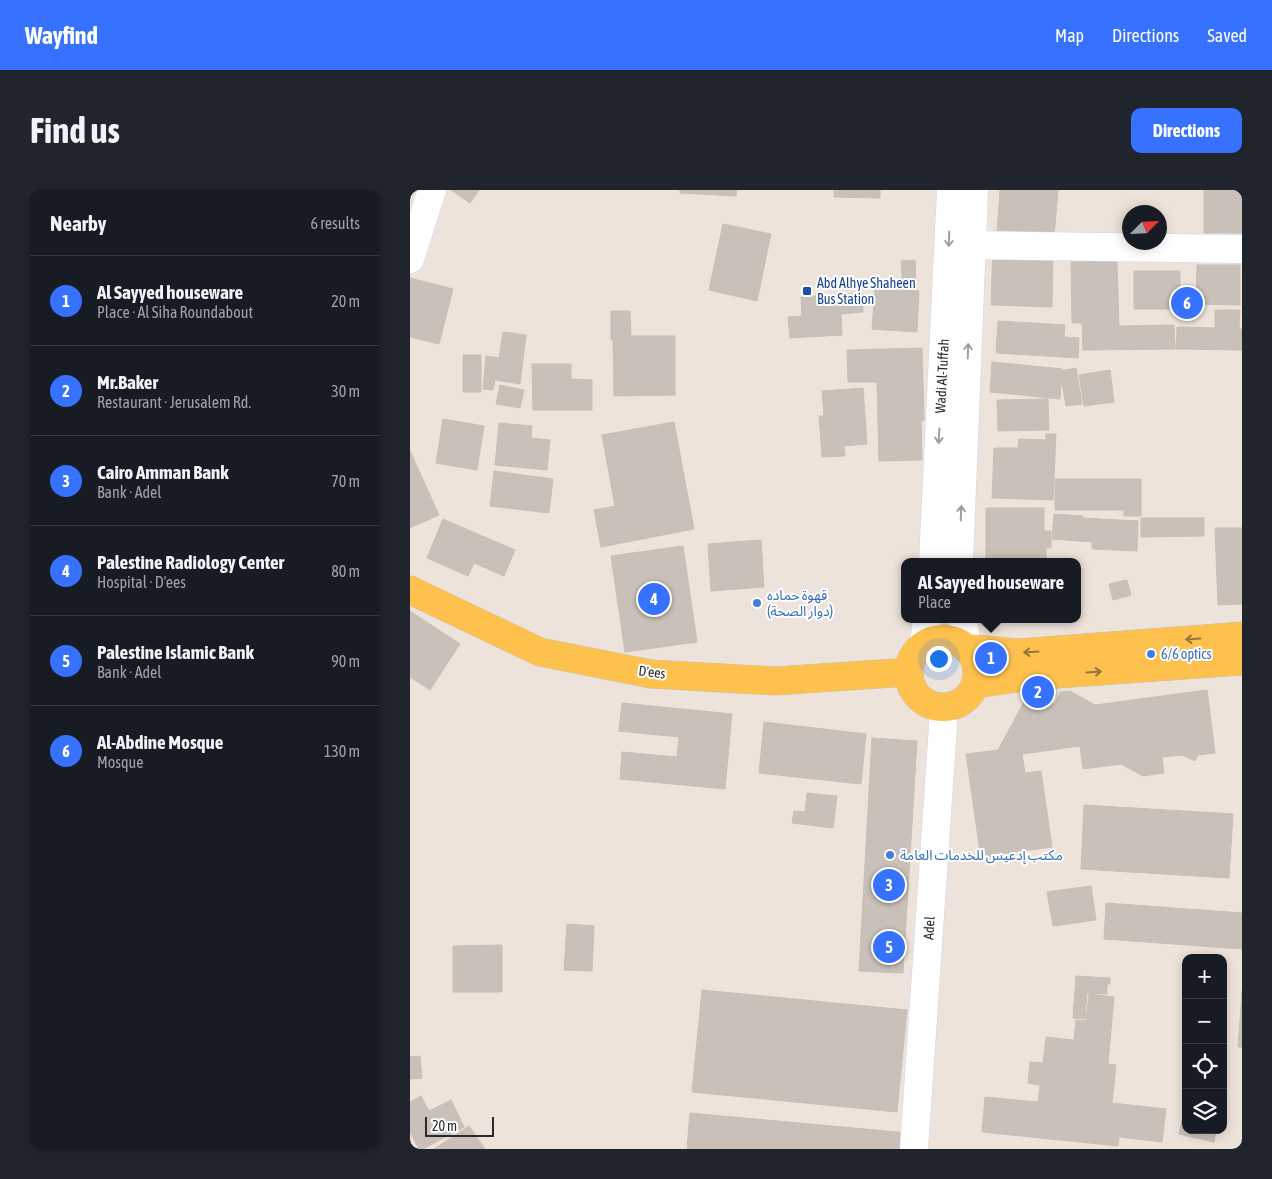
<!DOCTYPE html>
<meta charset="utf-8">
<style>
body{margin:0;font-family:"Asap Condensed","Noto Sans Arabic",sans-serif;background:#20242c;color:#f1f3f6}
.controls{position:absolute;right:15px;bottom:15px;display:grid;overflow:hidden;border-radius:10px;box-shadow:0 2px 12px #0003}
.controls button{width:45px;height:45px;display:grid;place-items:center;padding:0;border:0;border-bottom:1px solid #363941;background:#171b24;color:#f1f3f6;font:25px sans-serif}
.compass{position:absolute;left:712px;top:15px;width:45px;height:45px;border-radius:50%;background:#171b24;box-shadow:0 2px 12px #0003;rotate:66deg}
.scale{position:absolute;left:15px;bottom:12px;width:69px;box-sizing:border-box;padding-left:5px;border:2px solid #2a2a2a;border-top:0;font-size:14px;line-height:18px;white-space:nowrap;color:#2a2a2a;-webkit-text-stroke:4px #fff;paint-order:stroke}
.you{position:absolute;left:528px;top:468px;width:18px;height:18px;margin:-12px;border:4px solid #fff;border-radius:50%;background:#1a73e8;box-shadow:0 0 0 8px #1a73e833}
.badge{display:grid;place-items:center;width:32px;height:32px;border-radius:50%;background:#3672ff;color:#fff;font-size:16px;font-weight:700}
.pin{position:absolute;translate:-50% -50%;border:2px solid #fff;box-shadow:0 1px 5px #0006}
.popup{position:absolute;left:491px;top:368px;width:180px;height:65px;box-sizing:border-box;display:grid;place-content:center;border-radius:10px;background:#171b24;filter:drop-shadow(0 1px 4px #0005);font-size:16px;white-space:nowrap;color:#9ea1a6}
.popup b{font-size:19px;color:#f1f3f6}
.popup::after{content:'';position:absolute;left:50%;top:100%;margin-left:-10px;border:10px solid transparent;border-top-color:#171b24}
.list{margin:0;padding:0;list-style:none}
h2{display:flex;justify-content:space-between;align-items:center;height:65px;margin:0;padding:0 20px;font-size:21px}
h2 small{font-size:16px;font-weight:400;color:#9ea1a6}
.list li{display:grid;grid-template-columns:32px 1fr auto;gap:15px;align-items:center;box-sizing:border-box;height:90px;padding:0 20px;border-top:1px solid #363941}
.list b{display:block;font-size:19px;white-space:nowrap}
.list p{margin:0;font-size:16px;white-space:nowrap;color:#9ea1a6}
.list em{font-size:16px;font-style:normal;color:#9ea1a6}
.icon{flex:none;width:28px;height:28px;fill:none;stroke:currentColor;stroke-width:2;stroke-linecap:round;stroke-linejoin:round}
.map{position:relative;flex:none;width:832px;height:959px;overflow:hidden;border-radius:10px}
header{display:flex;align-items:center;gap:30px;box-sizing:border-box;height:70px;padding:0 25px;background:#3672ff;color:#fff}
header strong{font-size:24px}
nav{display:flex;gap:28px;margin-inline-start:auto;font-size:18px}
.intro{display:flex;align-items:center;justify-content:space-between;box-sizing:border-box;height:120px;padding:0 30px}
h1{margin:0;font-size:35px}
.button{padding:12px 22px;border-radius:10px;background:#3672ff;color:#fff;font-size:18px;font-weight:700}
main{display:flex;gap:30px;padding:0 30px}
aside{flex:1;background:#171b24;border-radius:10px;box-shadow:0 2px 12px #0003}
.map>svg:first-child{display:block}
.building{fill:#c9c0ba;stroke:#c9bfb4}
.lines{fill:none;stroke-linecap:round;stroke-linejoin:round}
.minor-casing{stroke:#cfd6e5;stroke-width:29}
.major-casing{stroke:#c3c3c3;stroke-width:29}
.minor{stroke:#fff;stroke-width:28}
.major{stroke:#ffc14e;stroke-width:28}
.oneway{stroke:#9f9f9f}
.oneway2{stroke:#94763c}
.transit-dot{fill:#1a4fb4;stroke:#fff;stroke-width:2}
.shop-dot{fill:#3f7fe0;stroke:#fff;stroke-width:2}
.labels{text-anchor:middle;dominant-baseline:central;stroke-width:4;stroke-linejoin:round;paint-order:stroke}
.transit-label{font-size:14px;fill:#164399;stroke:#fff;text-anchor:start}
.street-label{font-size:14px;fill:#2a2a2a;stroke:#fff}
.shop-label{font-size:14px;fill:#366cbe;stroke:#fff;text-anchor:start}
</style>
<header>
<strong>Wayfind</strong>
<nav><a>Map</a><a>Directions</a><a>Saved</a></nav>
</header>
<div class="intro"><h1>Find us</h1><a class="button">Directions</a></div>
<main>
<aside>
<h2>Nearby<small>6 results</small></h2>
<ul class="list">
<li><span class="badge">1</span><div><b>Al Sayyed houseware</b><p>Place · Al Siha Roundabout</p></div><em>20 m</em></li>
<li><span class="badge">2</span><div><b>Mr.Baker</b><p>Restaurant · Jerusalem Rd.</p></div><em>30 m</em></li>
<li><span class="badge">3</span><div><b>Cairo Amman Bank</b><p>Bank · Adel</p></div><em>70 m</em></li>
<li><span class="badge">4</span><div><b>Palestine Radiology Center</b><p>Hospital · D'ees</p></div><em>80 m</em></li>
<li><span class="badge">5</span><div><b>Palestine Islamic Bank</b><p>Bank · Adel</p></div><em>90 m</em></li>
<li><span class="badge">6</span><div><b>Al-Abdine Mosque</b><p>Mosque</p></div><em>130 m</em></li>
</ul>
</aside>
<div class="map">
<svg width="832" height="959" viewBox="0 0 832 959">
<rect width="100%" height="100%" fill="#eee3da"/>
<path class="building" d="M 41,0 L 69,0 L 60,13 Z
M 270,0 L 327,0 L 326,6 L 270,3 Z
M 424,0 L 470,0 L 470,8 L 424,7 Z
M 590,0 L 648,0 L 644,47 L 587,42 Z
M 794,0 L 832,0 L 832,43 L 794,43 Z
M 313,34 L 361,44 L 347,111 L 299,100 Z
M 583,55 L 643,56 L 642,117 L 581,115 Z
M 505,70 L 506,97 L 493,97 L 491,71 Z
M 707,71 L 709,136 L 764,135 L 765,159 L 673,160 L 672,133 L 662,133 L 661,72 Z
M 787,75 L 830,75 L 830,115 L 786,114 Z
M 724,81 L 770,81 L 770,119 L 724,119 Z
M 0,88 L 43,99 L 29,154 L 0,147 Z
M 465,98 L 509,101 L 507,142 L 462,139 Z
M 452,103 L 453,122 L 431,124 L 432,145 L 380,148 L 378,127 L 392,126 L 391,107 Z
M 805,120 L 830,120 L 829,139 L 832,139 L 832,160 L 766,159 L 767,137 L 805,138 Z
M 201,121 L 220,121 L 221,146 L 265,146 L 265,205 L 204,206 L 203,150 L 201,150 Z
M 588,131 L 655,135 L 654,147 L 669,148 L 668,168 L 586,163 Z
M 93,142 L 116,145 L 110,194 L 85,190 L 83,200 L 73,199 L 76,166 L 89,168 Z
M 512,158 L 514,230 L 511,231 L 512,270 L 469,271 L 467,192 L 438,192 L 437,160 Z
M 53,165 L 71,165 L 71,202 L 53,202 Z
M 582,172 L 652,179 L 650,209 L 580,202 Z
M 122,174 L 161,174 L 161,189 L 182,190 L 182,220 L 123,220 Z
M 666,178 L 672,214 L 656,216 L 650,181 Z
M 700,180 L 704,212 L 674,216 L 669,185 Z
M 90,195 L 114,200 L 110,218 L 86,214 Z
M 453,198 L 457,254 L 434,256 L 435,266 L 412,267 L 409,226 L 414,226 L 412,201 Z
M 638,209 L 639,240 L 588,241 L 587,210 Z
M 33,229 L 74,236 L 67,280 L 26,273 Z
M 264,232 L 284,339 L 191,357 L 184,320 L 205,316 L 192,245 Z
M 89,233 L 122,236 L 121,248 L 140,250 L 137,280 L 85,275 Z
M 636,244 L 646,244 L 643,310 L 582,308 L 584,258 L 608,258 L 609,249 L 636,250 Z
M 0,261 L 29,325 L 0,338 Z
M 84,281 L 143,289 L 139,323 L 80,316 Z
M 645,289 L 731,289 L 731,326 L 714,326 L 714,320 L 645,320 Z
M 576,318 L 634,318 L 634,341 L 641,341 L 641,358 L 636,358 L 636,372 L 576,372 Z
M 644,324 L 673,326 L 673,328 L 728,331 L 727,361 L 682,359 L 682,352 L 642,349 Z
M 731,328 L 794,328 L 794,346 L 731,347 Z
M 33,329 L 105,360 L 94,386 L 64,373 L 58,386 L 17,368 Z
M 805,338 L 832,338 L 832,414 L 808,415 Z
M 351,350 L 354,397 L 301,401 L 298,354 Z
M 273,356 L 287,452 L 215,462 L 201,366 Z
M 717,390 L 721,405 L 703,410 L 699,394 Z
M 0,421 L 50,454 L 20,500 L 0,487 Z
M 797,500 L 805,563 L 788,565 L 785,571 L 772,565 L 752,567 L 754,583 L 733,586 L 711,574 L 673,579 L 670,556 L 612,564 L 615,583 L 631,581 L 642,657 L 604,662 L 598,674 L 585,667 L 571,669 L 556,564 L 588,560 L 614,512 L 634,509 L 644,515 L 651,502 L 660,501 L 685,515 Z
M 212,513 L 322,524 L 315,599 L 210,589 L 212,562 L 267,567 L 269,547 L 209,541 Z
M 354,532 L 456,544 L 451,594 L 349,583 Z
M 462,548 L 507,551 L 493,783 L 449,781 Z
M 397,603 L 427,606 L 423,638 L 382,633 L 384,621 L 395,622 Z
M 674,615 L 823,624 L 819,688 L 671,679 Z
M 681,696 L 686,730 L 643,736 L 637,702 Z
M 696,713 L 832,723 L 832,759 L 694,749 Z
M 157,734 L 184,736 L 182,781 L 154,780 Z
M 92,755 L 92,802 L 43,802 L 43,756 Z
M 666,786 L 700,788 L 700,794 L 697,794 L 697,804 L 677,803 L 675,829 L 663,828 Z
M 292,800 L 497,820 L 487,922 L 282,902 Z
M 832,801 L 832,857 L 828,857 Z
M 679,804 L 704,807 L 698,874 L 706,875 L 702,913 L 756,919 L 752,952 L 709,947 L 708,956 L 572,942 L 575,907 L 628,912 L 630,895 L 618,893 L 620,872 L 633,873 L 636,847 L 664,850 L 666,830 L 676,831 Z
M 10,866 L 12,888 L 0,889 L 0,867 Z
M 11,906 L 19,921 L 41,910 L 54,937 L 13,959 L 9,959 L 0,942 L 0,912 Z
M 776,912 L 776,940 L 806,940 L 804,952 L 769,944 Z
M 280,923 L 498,943 L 497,959 L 277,959 Z
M 59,936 L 75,959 L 24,959 Z"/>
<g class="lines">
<g class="minor-casing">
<path id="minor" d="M 562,55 L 832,59
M 0,69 L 22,0
M 523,372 L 541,0
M 549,372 L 564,0
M 553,429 L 557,458
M 514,454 L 517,429
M 504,959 L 533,536 L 532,518"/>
</g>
<g class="major-casing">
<path id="major" d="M 0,400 L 130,462 L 241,484 L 365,491 L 499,482
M499 483a34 34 0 1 1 68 0a34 34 0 1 1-68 0Z
M 557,458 L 606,463 L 832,446
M 566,494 L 621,486 L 832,471"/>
</g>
<use href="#minor" class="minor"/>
<use href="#major" class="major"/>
</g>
<defs><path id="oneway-shaft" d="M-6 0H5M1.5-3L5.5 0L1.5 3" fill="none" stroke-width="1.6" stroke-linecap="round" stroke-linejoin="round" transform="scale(1.25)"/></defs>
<g class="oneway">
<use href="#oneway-shaft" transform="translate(539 49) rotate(92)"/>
<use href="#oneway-shaft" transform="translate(558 161) rotate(-88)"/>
<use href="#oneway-shaft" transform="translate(529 246) rotate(93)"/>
<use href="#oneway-shaft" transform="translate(551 323) rotate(-88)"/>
</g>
<g class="oneway2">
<use href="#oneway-shaft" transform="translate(783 449) rotate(176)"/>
<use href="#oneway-shaft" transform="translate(621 462) rotate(176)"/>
<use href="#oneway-shaft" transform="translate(684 482) rotate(-4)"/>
</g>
<rect class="transit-dot" x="392" y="96" width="10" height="10" rx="2.5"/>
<g class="shop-dot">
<circle cx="347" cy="413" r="5"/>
<circle cx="741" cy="464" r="5"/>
<circle cx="480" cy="665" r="5"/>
</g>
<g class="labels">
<g class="transit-label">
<text x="407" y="93">Abd Alhye Shaheen<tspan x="407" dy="16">Bus Station</tspan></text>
</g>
<g class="street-label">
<text transform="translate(532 186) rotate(-87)">Wadi Al-Tuffah</text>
<text transform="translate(242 482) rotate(7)">D'ees</text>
<text transform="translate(519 738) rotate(-86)">Adel</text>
</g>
<g class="shop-label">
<text x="357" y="405">قهوة حماده<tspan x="357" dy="16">(دوار الصحة)</tspan></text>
<text x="751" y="464">6/6 optics</text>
<text x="490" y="665">مكتب إدعيس للخدمات العامة</text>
</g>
</g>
</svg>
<div class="controls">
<button>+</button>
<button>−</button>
<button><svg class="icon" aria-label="locate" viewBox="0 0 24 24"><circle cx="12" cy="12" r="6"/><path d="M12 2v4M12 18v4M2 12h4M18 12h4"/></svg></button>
<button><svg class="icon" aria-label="layers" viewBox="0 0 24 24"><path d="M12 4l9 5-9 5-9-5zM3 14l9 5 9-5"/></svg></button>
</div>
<svg class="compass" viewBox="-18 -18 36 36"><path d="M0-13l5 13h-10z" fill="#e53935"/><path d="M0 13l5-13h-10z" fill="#9ea1a6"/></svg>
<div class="scale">20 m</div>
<div class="you"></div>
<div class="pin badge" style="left:581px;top:468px">1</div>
<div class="popup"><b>Al Sayyed houseware</b>Place</div>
<div class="pin badge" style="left:628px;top:502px">2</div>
<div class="pin badge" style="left:479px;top:695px">3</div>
<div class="pin badge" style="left:244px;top:409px">4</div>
<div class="pin badge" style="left:479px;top:757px">5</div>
<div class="pin badge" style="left:777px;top:113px">6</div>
</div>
</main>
